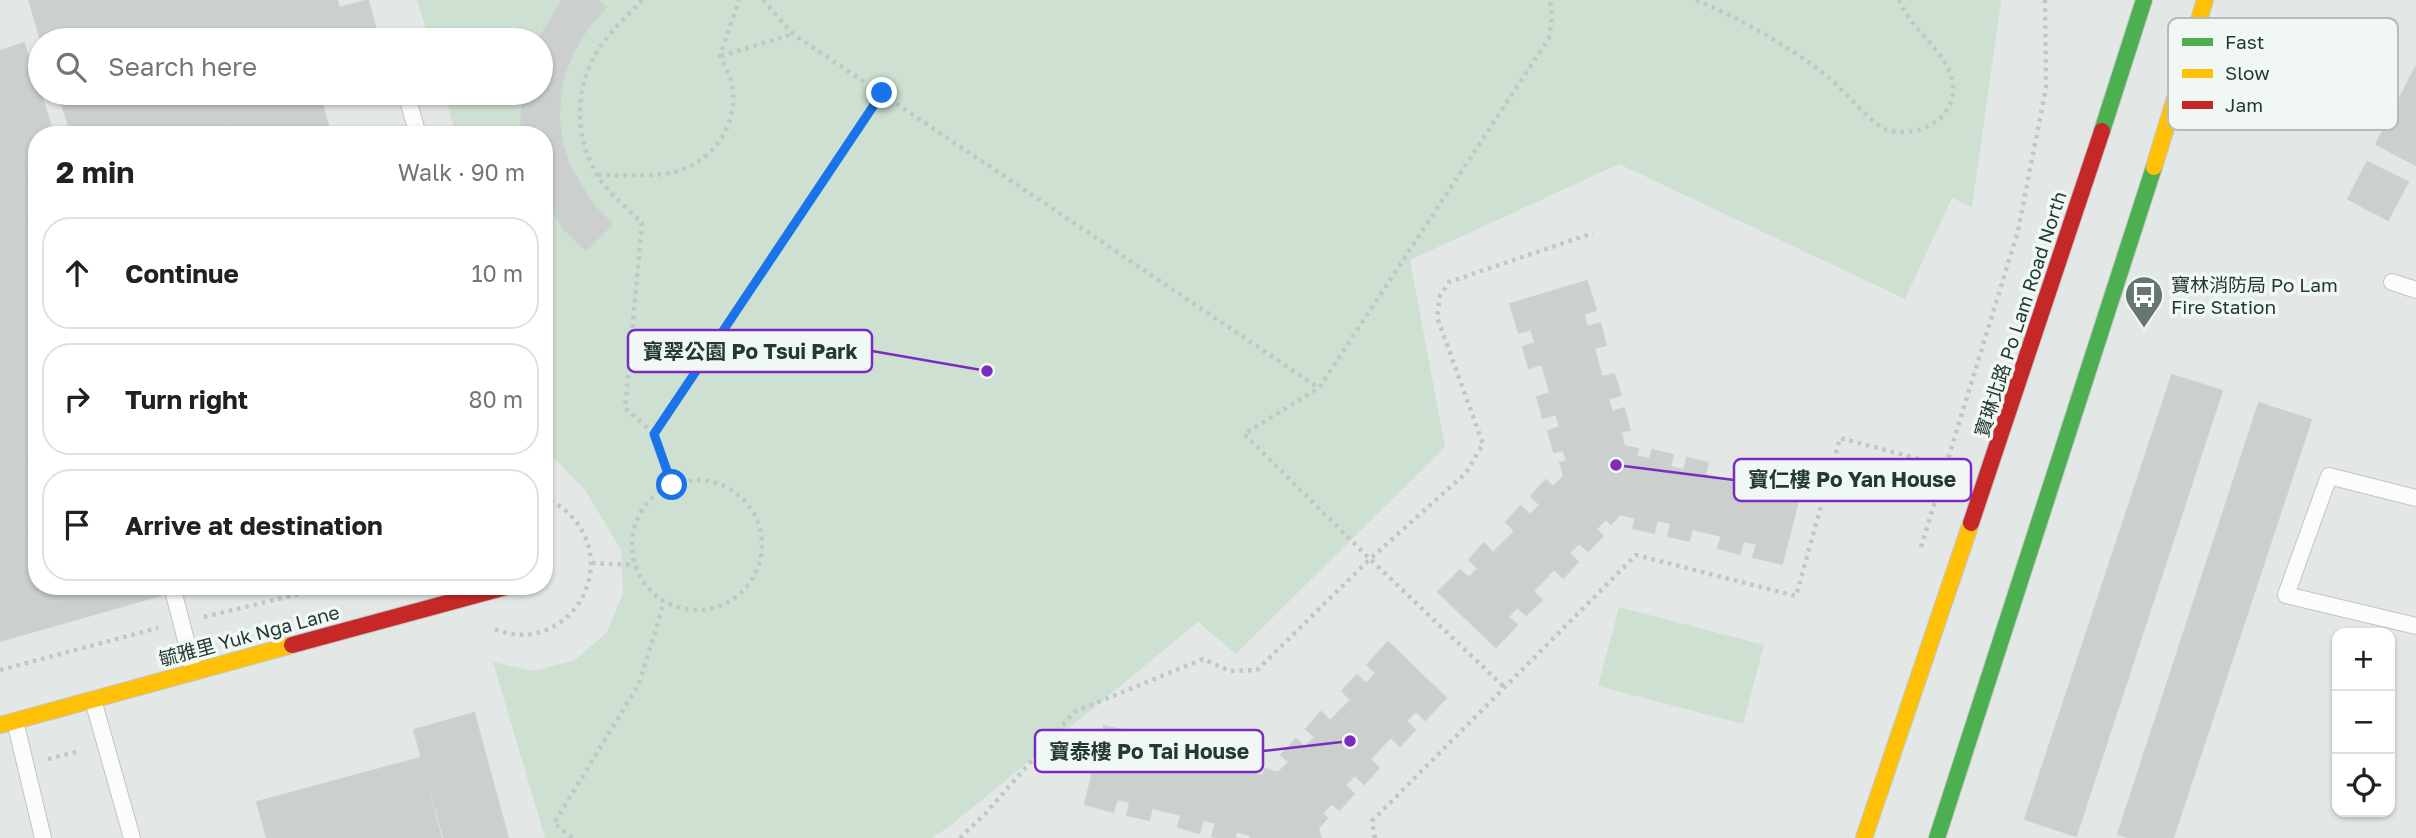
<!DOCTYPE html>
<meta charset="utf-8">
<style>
body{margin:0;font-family:"Golos Text","Noto Sans TC",sans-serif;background:#f6f6f6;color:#202124}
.controls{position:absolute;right:21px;bottom:21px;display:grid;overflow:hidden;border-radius:14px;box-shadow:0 2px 5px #0004}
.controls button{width:63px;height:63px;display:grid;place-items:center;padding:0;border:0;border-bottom:2px solid #e0e0e0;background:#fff;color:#202124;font:35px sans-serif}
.stop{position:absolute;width:21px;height:21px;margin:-16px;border:5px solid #1a73e8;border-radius:50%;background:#fff}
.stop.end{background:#1a73e8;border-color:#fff;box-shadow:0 2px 7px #0008}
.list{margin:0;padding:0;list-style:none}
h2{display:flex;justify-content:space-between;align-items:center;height:91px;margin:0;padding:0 28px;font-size:30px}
h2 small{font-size:23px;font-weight:400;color:#757577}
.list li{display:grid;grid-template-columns:46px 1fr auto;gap:21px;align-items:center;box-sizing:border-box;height:112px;margin:0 14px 14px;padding:0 14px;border:2px solid #e0e0e0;border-radius:28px}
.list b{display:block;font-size:26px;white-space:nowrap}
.list em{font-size:23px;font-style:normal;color:#757577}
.icon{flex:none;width:38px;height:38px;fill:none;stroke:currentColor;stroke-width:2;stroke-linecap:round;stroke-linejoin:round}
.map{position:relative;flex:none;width:2416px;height:838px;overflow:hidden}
.search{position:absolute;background:#fff;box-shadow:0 2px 5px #0004;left:28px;top:28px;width:525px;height:77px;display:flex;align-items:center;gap:18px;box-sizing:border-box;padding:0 24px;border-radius:38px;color:#757577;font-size:26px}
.panel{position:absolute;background:#fff;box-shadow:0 2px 5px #0004;left:28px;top:126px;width:525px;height:469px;border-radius:28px}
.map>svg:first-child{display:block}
.green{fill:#cde0d2}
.building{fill:#cbcfcd;stroke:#ccd1cf;stroke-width:2}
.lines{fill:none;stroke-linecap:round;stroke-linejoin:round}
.lane-casing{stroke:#c0c5c3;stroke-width:18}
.fast-casing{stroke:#c0c6c3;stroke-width:18}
.slow-casing{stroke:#c0c6c3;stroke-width:18}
.jam-casing{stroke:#c0c6c3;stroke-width:18}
.path{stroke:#c0c8c6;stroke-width:4.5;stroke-dasharray:3.5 5;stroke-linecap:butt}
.lane{stroke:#fbfcfb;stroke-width:16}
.fast{stroke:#4caf50;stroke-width:16}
.slow{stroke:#ffc107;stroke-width:16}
.jam{stroke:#c62828;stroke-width:16}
.route{stroke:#1a73e8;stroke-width:9}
.labels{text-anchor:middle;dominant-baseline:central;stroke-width:7;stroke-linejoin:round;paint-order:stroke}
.poi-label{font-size:19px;fill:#233a32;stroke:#f1f7f4;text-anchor:start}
.street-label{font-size:19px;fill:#233a32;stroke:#f1f7f4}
.key{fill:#f1f7f4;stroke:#b3beba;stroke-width:2}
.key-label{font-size:19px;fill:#233a32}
.leader{fill:none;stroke:#7b2cbf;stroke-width:2.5}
.callout-dot{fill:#7b2cbf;stroke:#f1f7f4;stroke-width:2.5}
.callout{fill:#f1f7f4;stroke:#7b2cbf;stroke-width:2.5}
.callout-label{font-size:21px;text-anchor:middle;font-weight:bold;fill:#233a32}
</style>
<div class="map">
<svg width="2416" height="838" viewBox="0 0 2416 838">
<rect width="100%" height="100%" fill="#e3e8e6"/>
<path class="green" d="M 417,0 L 2001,0 L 2001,2 L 1972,207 L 1952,198 L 1905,299 L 1619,164 L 1410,260 L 1445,447 L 1236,654 L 1198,622 L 950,826 L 932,838 L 545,838 L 493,662 L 534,671 L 575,660 L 607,632 L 623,593 L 621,550 L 585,490 L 547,451 L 544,443 L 544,135 L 456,135 L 444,93 L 541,93 L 541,40 L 429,40 Z
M 1619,607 L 1764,645 L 1743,724 L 1598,686 Z"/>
<path class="building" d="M 29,0 L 88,0 L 101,40 L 41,40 Z
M 29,0 L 292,0 L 303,40 L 41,40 Z
M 235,0 L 337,0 L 339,8 L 368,0 L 376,29 L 348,36 L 349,40 L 246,40 L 245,33 L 267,27 L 264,15 L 241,22 Z
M 563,0 L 596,0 L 606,7 L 586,30 L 574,51 L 565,72 L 560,95 L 559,119 L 562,143 L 569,165 L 593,205 L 612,224 L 586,250 L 565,230 L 544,199 L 544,135 L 523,135 L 521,121 L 523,93 L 541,93 L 541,40 L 538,40 Z
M 24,43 L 54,135 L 37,135 L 37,586 L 158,586 L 161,595 L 0,641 L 0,51 Z
M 2415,68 L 2416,69 L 2416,117 L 2396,106 Z
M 58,93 L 118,93 L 131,135 L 72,135 Z
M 58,93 L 319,93 L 331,135 L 72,135 Z
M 2396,106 L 2416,117 L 2416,165 L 2376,144 Z
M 231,125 L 234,135 L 203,135 L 203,132 Z
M 19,137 L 29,172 L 0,180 L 0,143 Z
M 2367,162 L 2408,182 L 2388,220 L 2348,199 Z
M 32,181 L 37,198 L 37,217 L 0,227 L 0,190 Z
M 0,233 L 7,259 L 0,262 Z
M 1587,281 L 1596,310 L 1584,314 L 1587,327 L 1600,323 L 1606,345 L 1594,348 L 1602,377 L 1614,374 L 1621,395 L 1608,399 L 1612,412 L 1624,408 L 1630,430 L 1621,432 L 1624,446 L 1638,449 L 1636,456 L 1650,459 L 1652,450 L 1673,455 L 1670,467 L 1684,470 L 1687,458 L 1708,463 L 1705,475 L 1734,483 L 1738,470 L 1759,476 L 1756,488 L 1769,491 L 1772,479 L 1802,485 L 1782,564 L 1753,557 L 1757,544 L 1743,541 L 1740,554 L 1718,548 L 1722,536 L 1692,529 L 1689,541 L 1668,536 L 1671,523 L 1657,520 L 1654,533 L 1633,528 L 1636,518 L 1620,514 L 1611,524 L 1606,519 L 1596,529 L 1603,536 L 1588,551 L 1579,543 L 1569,553 L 1578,562 L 1563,578 L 1554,569 L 1533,591 L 1542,600 L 1526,615 L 1517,607 L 1508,617 L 1517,625 L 1496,647 L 1438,592 L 1460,570 L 1469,578 L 1478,568 L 1469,560 L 1484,543 L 1493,553 L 1515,531 L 1506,522 L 1521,506 L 1530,515 L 1540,505 L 1531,496 L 1546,480 L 1553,487 L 1564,476 L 1560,463 L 1567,461 L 1563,450 L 1554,452 L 1548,431 L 1560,427 L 1556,414 L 1543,418 L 1537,397 L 1550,393 L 1542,364 L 1529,368 L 1523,347 L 1535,343 L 1531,329 L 1519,333 L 1510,304 Z
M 2172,375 L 2222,391 L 2076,836 L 2025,819 Z
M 2259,403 L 2311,420 L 2173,838 L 2131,838 L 2118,834 Z
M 36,454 L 37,572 L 0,582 L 0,546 L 27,538 L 24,530 L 0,537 L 0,498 L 13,494 L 5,463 Z
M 41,586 L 75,586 L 78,596 L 47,605 Z
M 82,586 L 110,586 L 84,594 Z
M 1388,642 L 1446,698 L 1425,720 L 1416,711 L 1406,721 L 1415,730 L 1400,746 L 1391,737 L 1370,759 L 1379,768 L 1364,784 L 1355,775 L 1345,785 L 1354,794 L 1339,810 L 1332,803 L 1322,813 L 1327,818 L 1318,828 L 1321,838 L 1251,838 L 1250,835 L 1236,831 L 1235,838 L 1220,838 L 1212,836 L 1216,823 L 1203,820 L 1199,833 L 1178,827 L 1181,815 L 1152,808 L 1149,820 L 1127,815 L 1130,802 L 1117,799 L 1113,812 L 1085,804 L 1104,726 L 1134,733 L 1130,746 L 1144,749 L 1147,737 L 1168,742 L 1165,755 L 1194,762 L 1198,750 L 1219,755 L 1216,767 L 1229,771 L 1232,758 L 1254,764 L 1251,773 L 1263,776 L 1265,769 L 1278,773 L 1289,762 L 1281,755 L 1296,739 L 1305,748 L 1315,737 L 1306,729 L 1321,712 L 1330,721 L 1351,700 L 1342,691 L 1357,675 L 1366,684 L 1376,673 L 1367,665 Z
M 474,713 L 508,838 L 444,838 L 414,730 Z
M 420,758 L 441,838 L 267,838 L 257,802 Z"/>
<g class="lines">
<g class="lane-casing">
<path id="lane" d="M 406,93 L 418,135
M 2392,282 L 2416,290
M 2416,498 L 2329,476 L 2286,595 L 2416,626
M 172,586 L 194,672
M 93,700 L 132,838
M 15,721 L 43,838"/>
</g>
<g class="fast-casing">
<path id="fast" d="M 2102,131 L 2144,0
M 1937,838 L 2154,167"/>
</g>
<g class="slow-casing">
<path id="slow" d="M 2154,167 L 2205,0
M 0,725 L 292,645
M 1864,838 L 1971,523"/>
</g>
<g class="jam-casing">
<path id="jam" d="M 1971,523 L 2102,131
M 292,645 L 510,586"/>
</g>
<path class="path" d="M 642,0 C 629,14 614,28 602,44 C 574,82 573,137 598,176 C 609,194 627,208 642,223 L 625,408 L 654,434
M 763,0 L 793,34 L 1319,388
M 1696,0 C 1741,19 1783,43 1822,72 C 1839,84 1870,123 1885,129 C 1916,141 1961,118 1952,79 C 1945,50 1912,31 1899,0
M 721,56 L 793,34
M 598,175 C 623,175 662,178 684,169 C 718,156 741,117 731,81 C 729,73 724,64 720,56 L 739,0
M632 545a65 65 0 1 1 130 0a65 65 0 1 1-130 0Z
M 672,485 L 654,434 L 882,93
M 1921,547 L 2018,231 L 2046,88 L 2045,0
M 592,563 L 635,565
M 204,617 L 332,586
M 495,629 C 564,658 623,570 571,516 C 564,508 555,502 544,499
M 0,670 L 158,628
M 1503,686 L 1370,559 L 1244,434 L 1319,388 L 1549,38 L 1552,17 L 1550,0
M 48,759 L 80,751
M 572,838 L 554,823 L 639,684 L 664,602
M 960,838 L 985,814 L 1074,712 L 1203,659 L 1230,671 L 1257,670 L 1370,559 L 1466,473 L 1483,444 L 1437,317 L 1440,296 L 1449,282 L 1593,233
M 1375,838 L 1372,821 L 1636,555 L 1796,596 L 1840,438 L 1946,466"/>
<use href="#lane" class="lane"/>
<use href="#fast" class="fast"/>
<use href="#slow" class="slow"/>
<use href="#jam" class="jam"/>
</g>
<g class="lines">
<path class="route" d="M 672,485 L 654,434 L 882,93"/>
</g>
<defs>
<g id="bus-pin" transform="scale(2.0125)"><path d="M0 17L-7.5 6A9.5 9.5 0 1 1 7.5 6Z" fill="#667771" stroke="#f1f7f4"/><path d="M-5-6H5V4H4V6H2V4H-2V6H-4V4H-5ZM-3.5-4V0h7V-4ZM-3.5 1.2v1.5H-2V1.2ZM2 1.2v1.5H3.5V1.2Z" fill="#fff"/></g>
</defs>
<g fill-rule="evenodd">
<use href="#bus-pin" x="2144" y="295"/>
</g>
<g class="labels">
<g class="poi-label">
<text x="2171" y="284">寶林消防局 Po Lam<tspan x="2171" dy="22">Fire Station</tspan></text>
</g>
<g class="street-label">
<text transform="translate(2020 314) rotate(-72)">寶琳北路 Po Lam Road North</text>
<text transform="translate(249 635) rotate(-15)">毓雅里 Yuk Nga Lane</text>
</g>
</g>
<rect x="2168" y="18" width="230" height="112" rx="10" class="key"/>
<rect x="2182" y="38" width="31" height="8" fill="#4caf50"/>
<rect x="2182" y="69" width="31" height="9" fill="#ffc107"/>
<rect x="2182" y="101" width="31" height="8" fill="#c62828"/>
<g class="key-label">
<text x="2225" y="49">Fast</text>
<text x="2225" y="80">Slow</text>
<text x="2225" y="112">Jam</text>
</g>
<path class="leader" d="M987 371L872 351M1616 465L1734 480M1350 741L1263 751"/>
<g class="callout-dot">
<circle cx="987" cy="371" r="7"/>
<circle cx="1616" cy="465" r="7"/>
<circle cx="1350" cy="741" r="7"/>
</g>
<g class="callout">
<rect x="628" y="330" width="244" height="42" rx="7"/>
<rect x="1734" y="459" width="237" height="42" rx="7"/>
<rect x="1035" y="730" width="228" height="42" rx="7"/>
</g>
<g class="callout-label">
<text x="750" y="359">寶翠公園 Po Tsui Park</text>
<text x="1852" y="487">寶仁樓 Po Yan House</text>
<text x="1149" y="759">寶泰樓 Po Tai House</text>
</g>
</svg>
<div class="controls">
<button>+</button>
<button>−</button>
<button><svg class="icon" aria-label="locate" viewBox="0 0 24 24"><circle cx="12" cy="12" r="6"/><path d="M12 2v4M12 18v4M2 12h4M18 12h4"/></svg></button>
</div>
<div class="stop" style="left:672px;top:485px"></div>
<div class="stop end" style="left:882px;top:93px"></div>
<div class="search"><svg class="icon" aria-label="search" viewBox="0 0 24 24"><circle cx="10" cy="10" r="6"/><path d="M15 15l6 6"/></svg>Search here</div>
<section class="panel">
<h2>2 min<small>Walk · 90 m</small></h2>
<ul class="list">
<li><svg class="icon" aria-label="ahead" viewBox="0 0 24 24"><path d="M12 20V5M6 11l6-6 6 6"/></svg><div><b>Continue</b></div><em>10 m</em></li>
<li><svg class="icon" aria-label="right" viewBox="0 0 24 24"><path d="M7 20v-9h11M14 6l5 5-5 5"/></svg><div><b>Turn right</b></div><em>80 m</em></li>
<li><svg class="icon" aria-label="arrive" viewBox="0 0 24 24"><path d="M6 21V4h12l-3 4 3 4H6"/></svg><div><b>Arrive at destination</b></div></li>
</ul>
</section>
</div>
